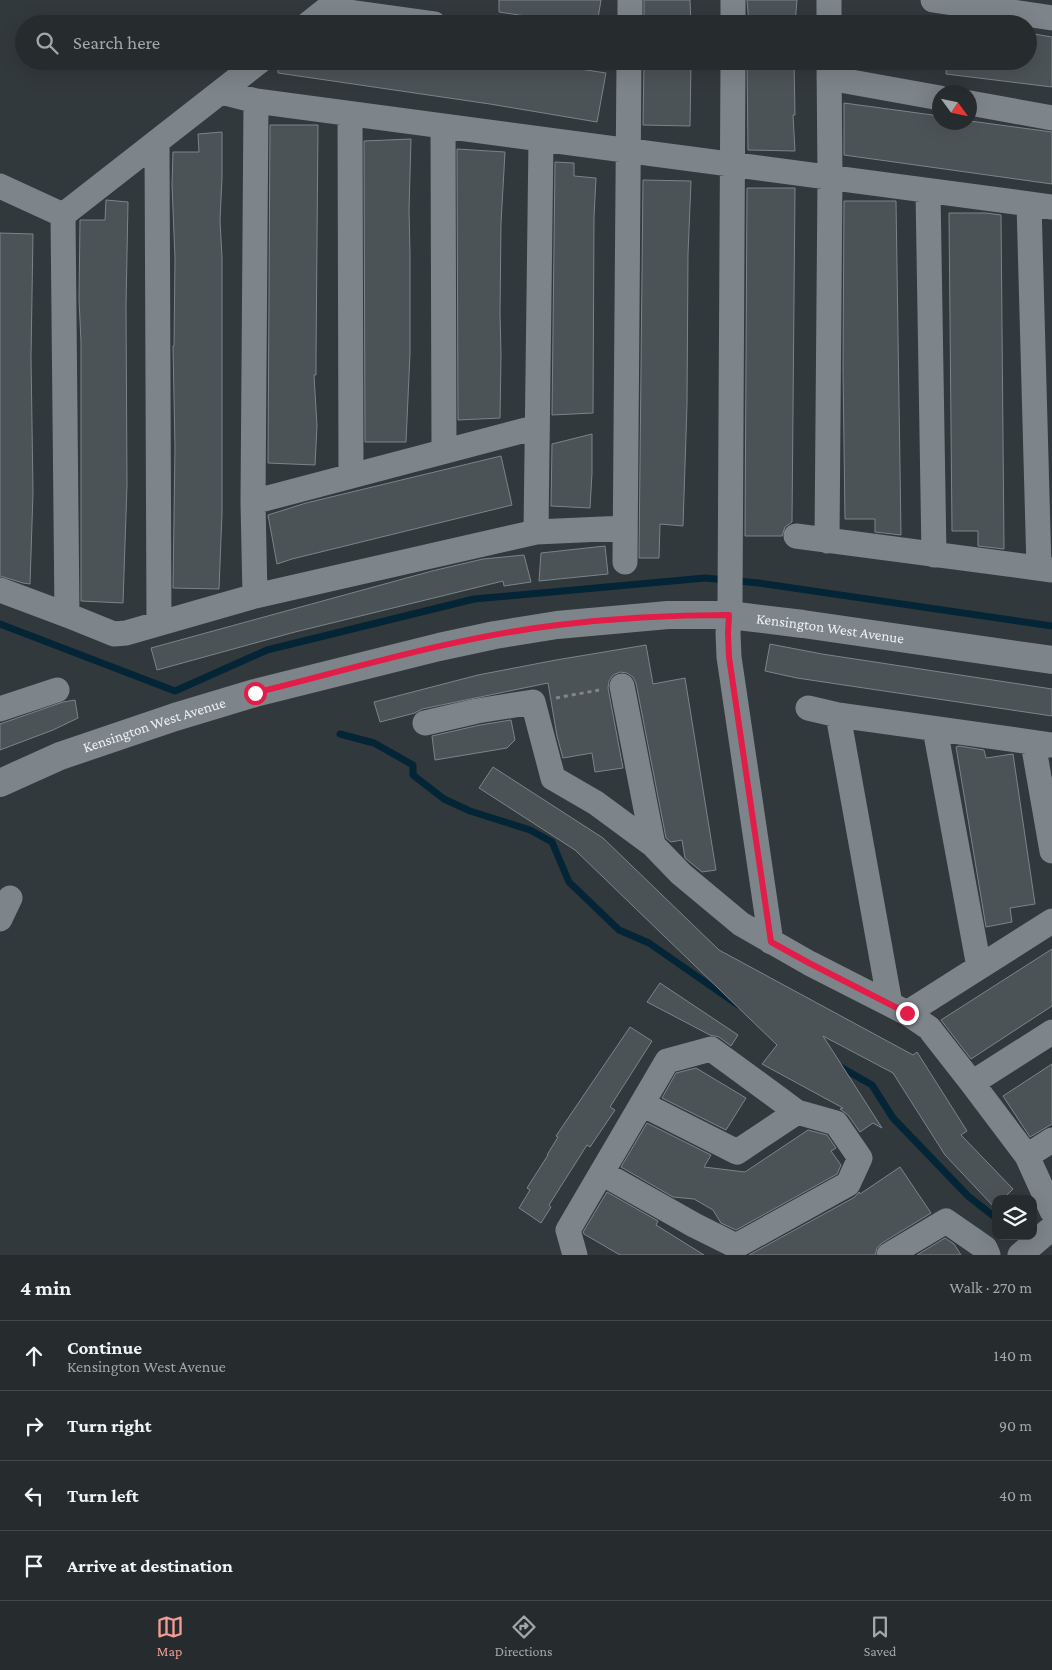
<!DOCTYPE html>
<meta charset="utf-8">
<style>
body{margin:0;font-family:"Crimson Pro",serif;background:#2e3336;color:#f1f3f6}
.controls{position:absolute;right:15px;bottom:15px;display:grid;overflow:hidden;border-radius:10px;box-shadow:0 5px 20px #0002}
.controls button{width:45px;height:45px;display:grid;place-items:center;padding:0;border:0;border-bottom:1px solid #42474a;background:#262b2e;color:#f1f3f6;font:25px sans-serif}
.compass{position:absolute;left:932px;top:85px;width:45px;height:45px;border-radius:50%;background:#262b2e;box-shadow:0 5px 20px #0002;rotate:123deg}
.stop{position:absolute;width:15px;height:15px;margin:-11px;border:4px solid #e11d48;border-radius:50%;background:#fff}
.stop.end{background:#e11d48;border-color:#fff;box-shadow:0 1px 5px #0008}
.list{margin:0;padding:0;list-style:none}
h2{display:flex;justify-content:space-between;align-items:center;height:65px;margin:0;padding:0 20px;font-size:21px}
h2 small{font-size:16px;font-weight:400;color:#a4a7aa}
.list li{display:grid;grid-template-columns:32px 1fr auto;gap:15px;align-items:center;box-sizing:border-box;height:70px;padding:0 20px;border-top:1px solid #42474a}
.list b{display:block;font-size:19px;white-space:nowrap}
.list p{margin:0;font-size:16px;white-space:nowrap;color:#a4a7aa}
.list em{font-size:16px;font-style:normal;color:#a4a7aa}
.icon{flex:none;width:28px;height:28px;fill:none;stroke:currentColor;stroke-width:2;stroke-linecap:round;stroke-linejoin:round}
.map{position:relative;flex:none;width:1052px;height:1255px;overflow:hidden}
.search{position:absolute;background:#262b2e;box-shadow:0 5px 20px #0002;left:15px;right:15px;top:15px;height:55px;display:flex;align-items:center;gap:12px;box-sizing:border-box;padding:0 18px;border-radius:28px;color:#a4a7aa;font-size:19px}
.sheet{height:345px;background:#262b2e}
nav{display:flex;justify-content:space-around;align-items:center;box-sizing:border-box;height:70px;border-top:1px solid #42474a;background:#262b2e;font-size:14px;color:#a4a7aa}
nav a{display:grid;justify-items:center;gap:2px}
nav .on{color:#f59c95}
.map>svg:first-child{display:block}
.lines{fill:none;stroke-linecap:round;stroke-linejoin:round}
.stream{stroke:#042536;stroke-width:7}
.building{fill:#4b5357;stroke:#7d8489}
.path{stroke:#808689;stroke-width:3;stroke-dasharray:4 4;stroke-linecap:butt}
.minor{stroke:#7d858a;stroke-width:25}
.tertiary{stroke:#7d858a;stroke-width:28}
.route{stroke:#e11d48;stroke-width:6}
.labels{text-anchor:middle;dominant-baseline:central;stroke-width:5;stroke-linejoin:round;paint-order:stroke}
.street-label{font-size:15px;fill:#ebf0f2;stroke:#1c2021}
</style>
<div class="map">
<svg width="1052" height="1255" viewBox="0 0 1052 1255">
<rect width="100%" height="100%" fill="#32393d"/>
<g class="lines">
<path class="stream" d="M 0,624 L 175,691 L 267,650 L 474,599 L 705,578 L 759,583 L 1052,626
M 340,734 L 374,743 L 413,765 L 413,775 L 444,799 L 470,811 L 530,830 L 552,842 L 569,882 L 619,930 L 649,943 L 738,1005
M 837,1065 L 872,1085 L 893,1118 L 968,1196 L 996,1218"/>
</g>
<path class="building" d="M 499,0 L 601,0 L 597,24 L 579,24 L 499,12 Z
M 644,0 L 690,0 L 691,24 L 644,24 Z
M 747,0 L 797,0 L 795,24 L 749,24 Z
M 1028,33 L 1052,37 L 1052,87 L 946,74 L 947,61 L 1028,61 Z
M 278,61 L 516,61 L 534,62 L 606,73 L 597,122 L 490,104 L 278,73 Z
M 644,61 L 691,61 L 690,126 L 643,125 Z
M 747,61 L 794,61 L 795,115 L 793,115 L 795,151 L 748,150 Z
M 844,103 L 940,116 L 940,122 L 970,122 L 970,121 L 1052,132 L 1052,184 L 844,155 Z
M 270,125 L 318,125 L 316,358 L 316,375 L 314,375 L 317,426 L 315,465 L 268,463 Z
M 222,132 L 222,177 L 220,221 L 222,257 L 222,513 L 219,589 L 173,588 L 175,448 L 173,346 L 174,346 L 175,258 L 172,185 L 173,152 L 199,152 L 198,134 Z
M 411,139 L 409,210 L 410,254 L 410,353 L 406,442 L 365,442 L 364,141 Z
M 457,149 L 505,152 L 501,223 L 500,313 L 501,356 L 500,418 L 458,420 Z
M 555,162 L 574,163 L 574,176 L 596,178 L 594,217 L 593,413 L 552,415 Z
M 643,180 L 691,181 L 688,254 L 687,404 L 683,526 L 660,524 L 659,558 L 639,558 Z
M 747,188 L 795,188 L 792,522 L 785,527 L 782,536 L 745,536 Z
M 106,200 L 128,202 L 126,306 L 127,485 L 123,603 L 81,601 L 81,342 L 79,299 L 80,220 L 105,220 Z
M 844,201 L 896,201 L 901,535 L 875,532 L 875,519 L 845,519 L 843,370 Z
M 949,213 L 986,213 L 1001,215 L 1004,549 L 978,546 L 978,531 L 952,531 Z
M 0,233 L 33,234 L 31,357 L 33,493 L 30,584 L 23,583 L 0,576 Z
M 592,434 L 592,473 L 590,508 L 551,506 L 552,444 Z
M 501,456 L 512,505 L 292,559 L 277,564 L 268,515 L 306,503 Z
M 605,546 L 608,574 L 539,581 L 541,553 Z
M 524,555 L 531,582 L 504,586 L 503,581 L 295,632 L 157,670 L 151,648 L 432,571 L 483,559 Z
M 770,644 L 822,654 L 1052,689 L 1052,716 L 797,678 L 765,671 Z
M 646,645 L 653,684 L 685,678 L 716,870 L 702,872 L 685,858 L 682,840 L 671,842 L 666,838 L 636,683 L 633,677 L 627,673 L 620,672 L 613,675 L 609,681 L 608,688 L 623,768 L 595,772 L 592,753 L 563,758 L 557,736 L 548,683 L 422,709 L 415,713 L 380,722 L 374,702 L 478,675 L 556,660 Z
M 75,700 L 78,718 L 53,730 L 0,750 L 0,724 L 63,702 Z
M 511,720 L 515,740 L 507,748 L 435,760 L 432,736 L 480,725 Z
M 959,746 L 984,750 L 986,758 L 1013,754 L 1035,904 L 1010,908 L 1012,922 L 986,927 L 956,747 Z
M 493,767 L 603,838 L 719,950 L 913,1055 L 917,1052 L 967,1131 L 961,1135 L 1013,1189 L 1003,1199 L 996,1199 L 994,1207 L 945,1155 L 893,1073 L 823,1036 L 882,1128 L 873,1123 L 860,1132 L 848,1115 L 840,1109 L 843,1108 L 762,1064 L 777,1045 L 575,850 L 479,788 Z
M 1052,949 L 1052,1006 L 971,1059 L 941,1020 Z
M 660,983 L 738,1035 L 731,1046 L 719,1037 L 710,1035 L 647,1002 Z
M 630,1027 L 652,1041 L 610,1107 L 615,1110 L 590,1147 L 587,1145 L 549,1205 L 551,1207 L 541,1223 L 519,1208 L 530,1190 L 527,1188 L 548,1155 L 547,1155 L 558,1137 L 556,1136 Z
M 1052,1064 L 1052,1124 L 1030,1137 L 1003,1096 Z
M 696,1068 L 746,1098 L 726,1130 L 662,1098 L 676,1073 Z
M 647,1123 L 711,1155 L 704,1167 L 745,1172 L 808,1130 L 827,1135 L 836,1148 L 831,1151 L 841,1165 L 837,1174 L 736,1230 L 721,1223 L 713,1210 L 694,1199 L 673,1197 L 621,1167 Z
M 900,1167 L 931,1213 L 882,1243 L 877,1248 L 875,1255 L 749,1255 L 855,1197 L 859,1192 L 860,1194 Z
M 607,1192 L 658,1221 L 656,1225 L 704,1255 L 620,1255 L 584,1234 L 583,1232 Z
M 945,1238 L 954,1244 L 961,1255 L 917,1255 Z"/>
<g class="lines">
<path class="path" d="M 556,698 L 599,690"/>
<path class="minor" d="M 933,0 L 1052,18
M 327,9 L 434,24
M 308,24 L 327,9 L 334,0
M 630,24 L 630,0
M 733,24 L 733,0
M 829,24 L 829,0
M 733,61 L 730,604 L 728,633 L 729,657 L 771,942
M 829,78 L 940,98
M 221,92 L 256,101 L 1052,207
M 970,103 L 1052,118
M 350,114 L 351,476
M 443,126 L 444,451
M 157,142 L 159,623
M 0,186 L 63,215
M 928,191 L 934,555
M 1029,204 L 1039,568
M 63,215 L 67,615
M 63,215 L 260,61
M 253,502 L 537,427
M 536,532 L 541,139
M 796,536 L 1052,570
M 827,541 L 830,177 L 829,61
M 625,562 L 629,61
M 0,590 L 67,615 L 114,634 L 126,633 L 255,596 L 536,532 L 625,528
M 255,596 L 253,502 L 256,101
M 622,686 L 653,845
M 808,708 L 838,715 L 1052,745
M 0,709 L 57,690
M 838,715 L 890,1004
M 425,723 L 477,711 L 533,702 L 553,778 L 596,803 L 653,845 L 681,874 L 741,924 L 809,963 L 907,1013 L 929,1028 L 972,1083 L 1027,1156 L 1052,1211
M 935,729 L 979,967
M 1033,743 L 1052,851
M 0,919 L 10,898
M 907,1013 L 1052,921
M 972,1083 L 1052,1032
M 642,1104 L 737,1152 L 797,1112
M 1027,1156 L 1052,1140
M 575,1255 L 568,1230 L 667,1061 L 711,1049 L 797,1112 L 836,1123 L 860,1158 L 848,1184 L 736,1246 L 694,1225 L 602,1173
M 889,1255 L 946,1221 L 985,1248 L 988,1255
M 1020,1255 L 1052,1228"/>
<path class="tertiary" id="s1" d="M 0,783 L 60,756 L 175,717 L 255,693 L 439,647 L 495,635 L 557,625 L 668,615 L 729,615 L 803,624 L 1052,660"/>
</g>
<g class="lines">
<path class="route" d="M 255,693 C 355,668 456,637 558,625 C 615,618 672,615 729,615 L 728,633 L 729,657 L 771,942 L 809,963 L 907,1013"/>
</g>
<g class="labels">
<g class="street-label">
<text stroke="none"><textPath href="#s1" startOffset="855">Kensington West Avenue</textPath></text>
<text stroke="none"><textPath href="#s1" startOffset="165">Kensington West Avenue</textPath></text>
</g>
</g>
</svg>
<div class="controls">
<button><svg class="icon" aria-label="layers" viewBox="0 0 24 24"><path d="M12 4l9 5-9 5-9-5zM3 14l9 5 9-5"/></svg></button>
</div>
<svg class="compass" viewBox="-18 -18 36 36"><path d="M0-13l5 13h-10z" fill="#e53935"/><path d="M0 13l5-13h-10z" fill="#a4a7aa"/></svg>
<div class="stop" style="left:255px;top:693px"></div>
<div class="stop end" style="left:907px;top:1013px"></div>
<div class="search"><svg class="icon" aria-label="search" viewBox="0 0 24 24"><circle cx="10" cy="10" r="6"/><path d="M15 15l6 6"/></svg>Search here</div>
</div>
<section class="sheet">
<h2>4 min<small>Walk · 270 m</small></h2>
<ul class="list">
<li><svg class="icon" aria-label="ahead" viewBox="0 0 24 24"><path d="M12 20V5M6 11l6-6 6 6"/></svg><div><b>Continue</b><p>Kensington West Avenue</p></div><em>140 m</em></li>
<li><svg class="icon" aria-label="right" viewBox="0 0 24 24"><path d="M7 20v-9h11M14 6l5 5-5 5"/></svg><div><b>Turn right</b></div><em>90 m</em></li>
<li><svg class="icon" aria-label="left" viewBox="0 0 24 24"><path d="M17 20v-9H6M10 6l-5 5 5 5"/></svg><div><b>Turn left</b></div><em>40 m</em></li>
<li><svg class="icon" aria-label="arrive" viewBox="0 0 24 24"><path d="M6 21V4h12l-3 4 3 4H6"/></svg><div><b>Arrive at destination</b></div></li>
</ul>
</section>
<nav>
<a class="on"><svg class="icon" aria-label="map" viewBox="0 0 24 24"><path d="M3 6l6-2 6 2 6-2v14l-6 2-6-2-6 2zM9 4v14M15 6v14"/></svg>Map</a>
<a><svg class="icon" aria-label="directions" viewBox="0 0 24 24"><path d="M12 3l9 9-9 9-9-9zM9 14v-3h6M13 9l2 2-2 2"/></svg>Directions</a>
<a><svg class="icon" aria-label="saved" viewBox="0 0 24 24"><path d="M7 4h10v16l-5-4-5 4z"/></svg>Saved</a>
</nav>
